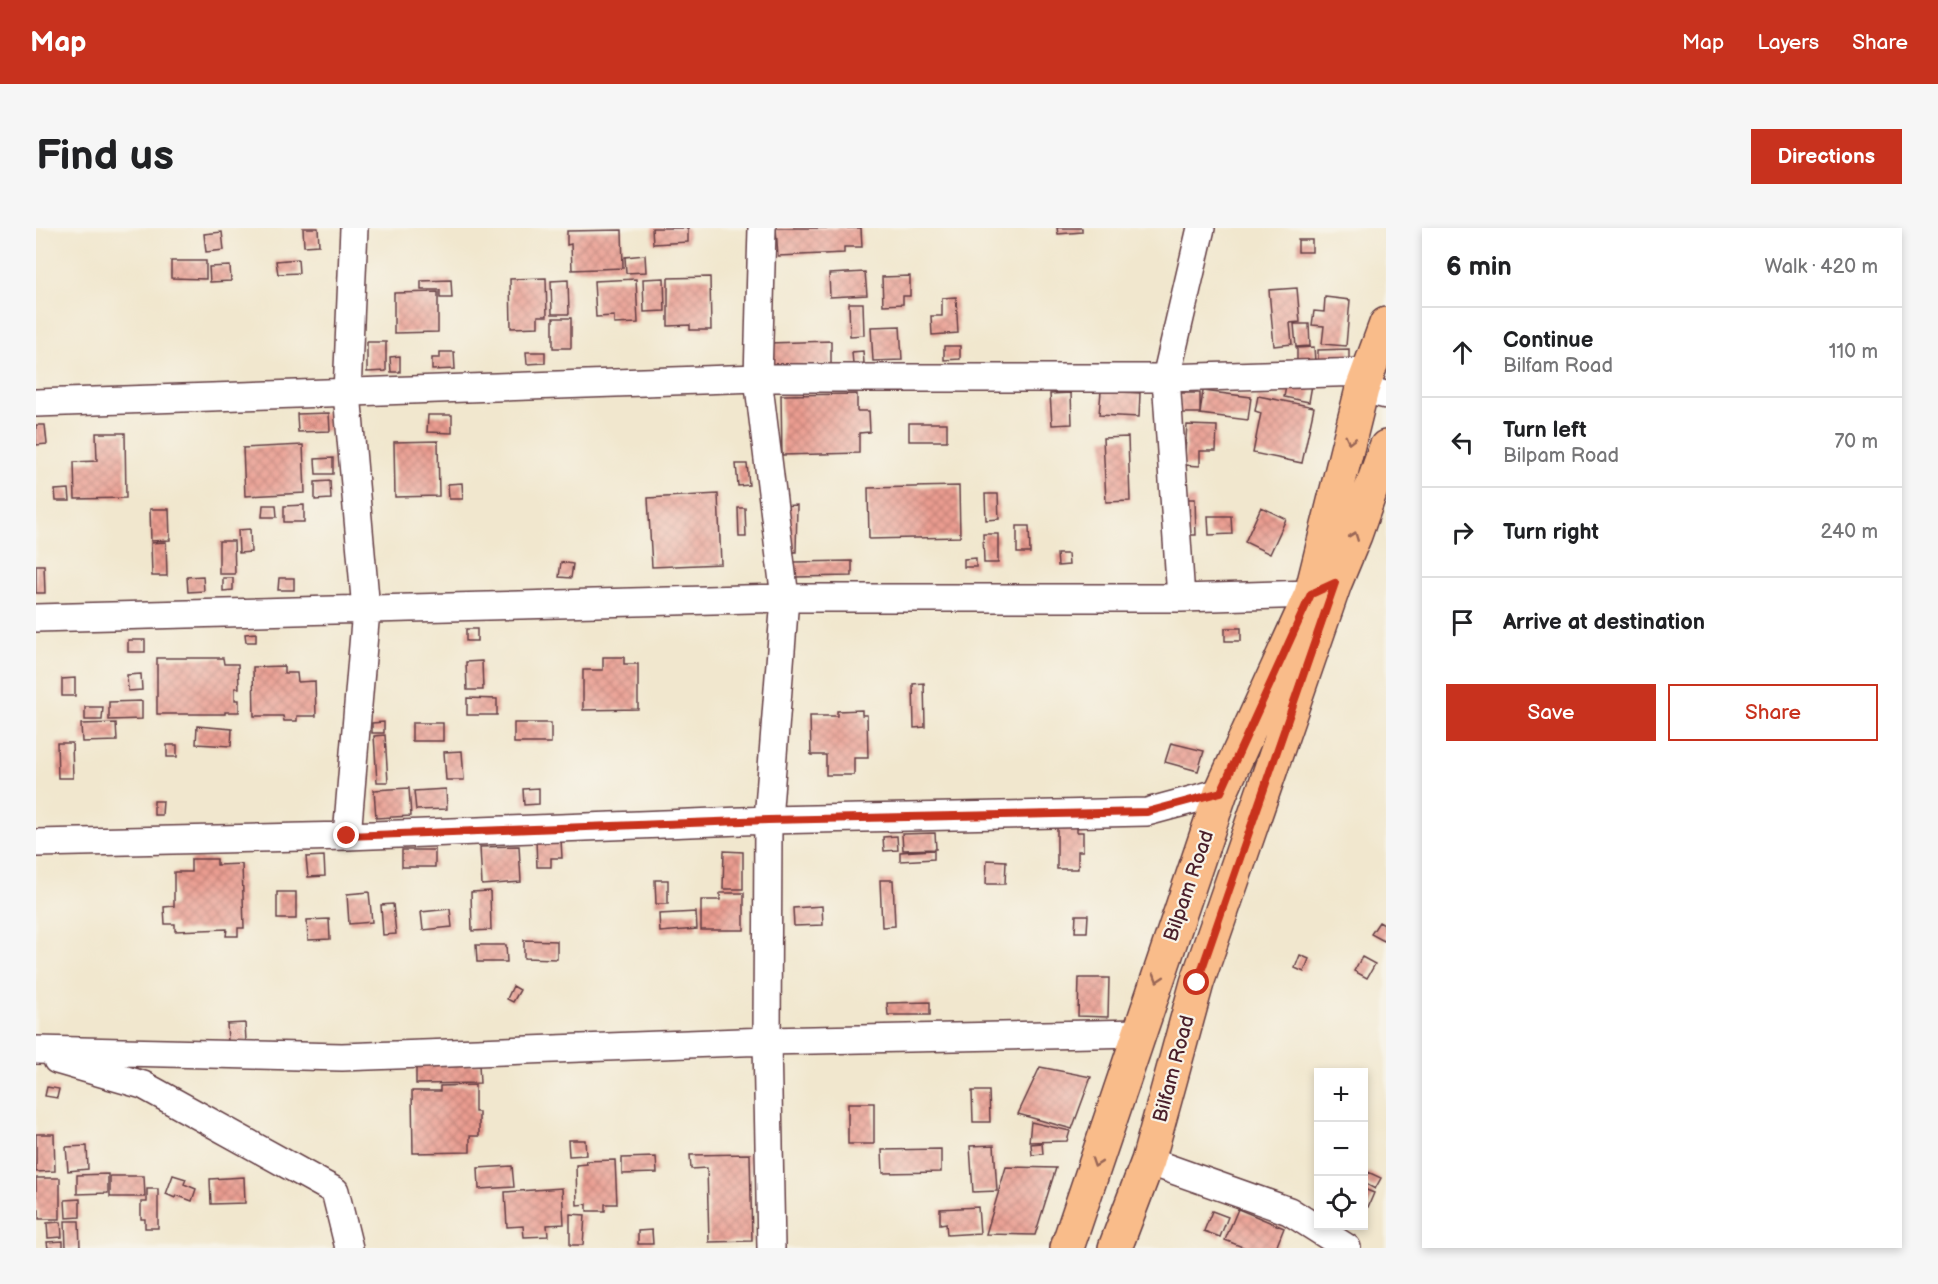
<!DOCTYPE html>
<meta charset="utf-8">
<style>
body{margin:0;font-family:"Balsamiq Sans",sans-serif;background:#f6f6f6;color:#202124}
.controls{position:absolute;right:18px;bottom:18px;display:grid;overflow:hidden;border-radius:0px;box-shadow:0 3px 9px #0003}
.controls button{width:54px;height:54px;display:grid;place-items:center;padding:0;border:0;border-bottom:2px solid #e0e0e0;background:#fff;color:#202124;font:30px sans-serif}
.stop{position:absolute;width:18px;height:18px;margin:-14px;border:4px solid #c8321e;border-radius:50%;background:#fff}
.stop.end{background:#c8321e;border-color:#fff;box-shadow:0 2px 6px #0008}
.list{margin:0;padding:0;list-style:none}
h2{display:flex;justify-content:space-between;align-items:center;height:78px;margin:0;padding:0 24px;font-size:26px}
h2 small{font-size:20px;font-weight:400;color:#757577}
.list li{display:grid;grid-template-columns:39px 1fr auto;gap:18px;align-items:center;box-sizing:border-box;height:90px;padding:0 24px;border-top:2px solid #e0e0e0}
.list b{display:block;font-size:22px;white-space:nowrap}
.list p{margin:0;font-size:20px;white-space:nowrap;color:#757577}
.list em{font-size:20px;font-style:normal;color:#757577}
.actions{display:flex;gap:12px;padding:18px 24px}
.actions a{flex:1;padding:14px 0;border:2px solid #c8321e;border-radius:0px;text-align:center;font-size:21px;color:#c8321e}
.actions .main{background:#c8321e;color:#fff}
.icon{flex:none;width:33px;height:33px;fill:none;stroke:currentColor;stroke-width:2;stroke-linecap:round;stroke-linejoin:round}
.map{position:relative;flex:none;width:1350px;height:1020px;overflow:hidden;border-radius:0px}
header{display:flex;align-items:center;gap:36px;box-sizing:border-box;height:84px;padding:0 30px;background:#c8321e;color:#fff}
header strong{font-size:28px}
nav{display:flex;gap:33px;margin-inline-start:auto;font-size:21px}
.intro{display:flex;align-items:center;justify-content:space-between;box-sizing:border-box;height:144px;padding:0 36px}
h1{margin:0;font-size:42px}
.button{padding:15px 27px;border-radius:0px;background:#c8321e;color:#fff;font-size:21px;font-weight:700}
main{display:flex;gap:36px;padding:0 36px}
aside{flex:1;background:#fff;border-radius:0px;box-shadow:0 3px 9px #0003}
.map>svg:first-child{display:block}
.building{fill:url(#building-cross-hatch)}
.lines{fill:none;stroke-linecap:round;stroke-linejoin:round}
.minor-casing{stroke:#633d43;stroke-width:30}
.major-casing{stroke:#633d43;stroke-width:36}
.minor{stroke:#fff;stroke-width:27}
.major{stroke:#f9bc8a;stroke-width:33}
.oneway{stroke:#996656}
.route{stroke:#c8321e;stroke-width:8}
.labels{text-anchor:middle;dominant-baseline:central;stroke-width:4.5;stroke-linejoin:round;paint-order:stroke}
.street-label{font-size:20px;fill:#4a1f2b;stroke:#f7f3e8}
</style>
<header>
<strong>Map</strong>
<nav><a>Map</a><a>Layers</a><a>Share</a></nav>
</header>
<div class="intro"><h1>Find us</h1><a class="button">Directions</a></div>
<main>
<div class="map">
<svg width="1350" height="1020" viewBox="0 0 1350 1020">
<defs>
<pattern id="building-cross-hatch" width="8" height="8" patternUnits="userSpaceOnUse" patternTransform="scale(1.5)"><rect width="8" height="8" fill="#ea9c90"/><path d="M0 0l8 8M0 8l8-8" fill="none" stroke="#c07f76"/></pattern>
</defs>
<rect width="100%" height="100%" fill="#f7f3e8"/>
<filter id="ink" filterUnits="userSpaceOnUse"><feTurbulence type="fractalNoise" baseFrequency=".0167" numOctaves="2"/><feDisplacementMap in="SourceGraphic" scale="12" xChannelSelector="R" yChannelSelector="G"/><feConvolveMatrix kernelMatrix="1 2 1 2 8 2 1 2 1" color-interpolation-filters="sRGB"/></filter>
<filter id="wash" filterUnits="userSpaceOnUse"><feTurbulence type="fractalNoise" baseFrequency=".008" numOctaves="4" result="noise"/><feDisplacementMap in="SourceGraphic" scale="24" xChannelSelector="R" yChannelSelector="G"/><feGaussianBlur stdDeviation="1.35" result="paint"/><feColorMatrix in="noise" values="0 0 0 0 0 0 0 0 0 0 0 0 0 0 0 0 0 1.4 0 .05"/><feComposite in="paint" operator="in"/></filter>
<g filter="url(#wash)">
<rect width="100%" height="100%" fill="#f1e7ce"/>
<g id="blocks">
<path class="building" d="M 267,0 L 282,0 L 283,17 L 268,18 Z
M 616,0 L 652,0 L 652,14 L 617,16 Z
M 740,0 L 825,0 L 826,19 L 808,19 L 808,25 L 742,28 Z
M 1021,0 L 1046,0 L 1046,4 L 1022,6 Z
M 586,2 L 587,40 L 536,42 L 535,16 L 531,17 L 531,3 Z
M 186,4 L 188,22 L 170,24 L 168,6 Z
M 1262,12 L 1276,12 L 1276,24 L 1262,24 Z
M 609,27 L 610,44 L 590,45 L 589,29 Z
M 262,31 L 263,45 L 242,46 L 240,33 Z
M 135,33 L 170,33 L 170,51 L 135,50 Z
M 194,38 L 195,53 L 174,54 L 173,39 Z
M 829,44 L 831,67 L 794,69 L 793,46 Z
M 874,48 L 874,68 L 867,68 L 867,76 L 847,77 L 846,49 Z
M 674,49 L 675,102 L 654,102 L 654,97 L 632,98 L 632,50 Z
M 510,50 L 511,88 L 502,88 L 502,99 L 475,100 L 474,51 Z
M 628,50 L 629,83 L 608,84 L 607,51 Z
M 600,51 L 602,95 L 578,96 L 578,88 L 560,89 L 558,53 Z
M 415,52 L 416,70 L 404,70 L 404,62 L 385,62 L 385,53 Z
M 532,52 L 533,86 L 516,86 L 515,53 Z
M 1261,60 L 1264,94 L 1254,95 L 1256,116 L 1238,118 L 1233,62 Z
M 402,64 L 402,104 L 358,105 L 358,65 Z
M 920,69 L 922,105 L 896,107 L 895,88 L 906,88 L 906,70 Z
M 1289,69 L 1314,72 L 1310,118 L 1286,116 L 1288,98 L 1276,97 L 1278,83 L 1288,84 Z
M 813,75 L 827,75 L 828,107 L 814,108 Z
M 517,90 L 535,90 L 535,120 L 517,120 Z
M 1258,96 L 1273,96 L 1274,118 L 1260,119 Z
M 864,98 L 866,132 L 837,133 L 835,99 Z
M 795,113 L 795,137 L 735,139 L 734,115 Z
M 331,114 L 350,114 L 350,143 L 331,144 Z
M 908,118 L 924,118 L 924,131 L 908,132 Z
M 1278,119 L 1279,134 L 1261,135 L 1261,120 Z
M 1313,121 L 1313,136 L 1282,132 L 1282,122 Z
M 827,123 L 828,135 L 817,136 L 816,124 Z
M 404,124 L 418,124 L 419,141 L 396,142 L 396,130 L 404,130 Z
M 490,124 L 509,124 L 509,135 L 491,136 Z
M 364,128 L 364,144 L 355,144 L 354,129 Z
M 1251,153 L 1276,157 L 1273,174 L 1248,169 Z
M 1065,163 L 1104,165 L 1103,189 L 1063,187 Z
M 1167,163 L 1215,169 L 1212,192 L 1164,186 Z
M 1035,165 L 1036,196 L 1016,197 L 1014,166 Z
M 1144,165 L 1164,165 L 1164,185 L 1143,185 Z
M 821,166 L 821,183 L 833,183 L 834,204 L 823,205 L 823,225 L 746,227 L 745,167 Z
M 1222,168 L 1278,179 L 1266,235 L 1217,225 L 1225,185 L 1219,183 Z
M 293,185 L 294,203 L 262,204 L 261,186 Z
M 392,187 L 416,187 L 416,205 L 391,204 Z
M 873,195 L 911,195 L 911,213 L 873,213 Z
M 0,197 L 9,197 L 11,216 L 0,217 Z
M 1151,197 L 1181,198 L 1180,223 L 1164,223 L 1164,238 L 1148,237 Z
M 60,205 L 89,205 L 90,270 L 39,271 L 38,234 L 61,233 Z
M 1092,209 L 1094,273 L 1070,274 L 1067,210 Z
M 402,213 L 403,268 L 359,269 L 358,214 Z
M 267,217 L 269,265 L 209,268 L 207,220 Z
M 297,230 L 297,246 L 280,246 L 279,231 Z
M 700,236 L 711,236 L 713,257 L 702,258 Z
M 294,253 L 295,271 L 279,272 L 279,254 Z
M 426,255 L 427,271 L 413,271 L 412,256 Z
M 923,258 L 924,309 L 833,311 L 832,260 Z
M 33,261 L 34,273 L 20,273 L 19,262 Z
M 682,266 L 685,336 L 616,339 L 612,270 Z
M 949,266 L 962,266 L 963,291 L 950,292 Z
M 1151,271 L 1159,271 L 1160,307 L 1144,307 Z
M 227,277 L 240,277 L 241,289 L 226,289 Z
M 268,277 L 268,294 L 248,294 L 248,278 Z
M 761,277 L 760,324 L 742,324 L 742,278 Z
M 1225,279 L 1250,291 L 1234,326 L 1209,314 Z
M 702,280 L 709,280 L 710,309 L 703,309 Z
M 114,281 L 133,281 L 134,312 L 115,313 Z
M 1172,288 L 1195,288 L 1196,306 L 1173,307 Z
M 981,298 L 993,298 L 994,325 L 981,325 Z
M 214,301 L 215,324 L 203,325 L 202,302 Z
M 947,306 L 962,306 L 962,335 L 948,335 Z
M 183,313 L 198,313 L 199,346 L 183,346 Z
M 130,314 L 131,348 L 116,348 L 115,315 Z
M 1021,326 L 1032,326 L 1033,337 L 1022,338 Z
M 940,330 L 940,339 L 928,339 L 928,331 Z
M 816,333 L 816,348 L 758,349 L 758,334 Z
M 525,334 L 537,336 L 535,350 L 523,349 Z
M 0,337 L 8,337 L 9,365 L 0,365 Z
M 167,348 L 168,363 L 152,364 L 151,349 Z
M 187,350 L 197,350 L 197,362 L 187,363 Z
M 243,350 L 258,350 L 258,362 L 242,362 Z
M 1189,400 L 1205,400 L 1205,413 L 1189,413 Z
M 430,401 L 441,401 L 441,413 L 430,413 Z
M 220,405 L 220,414 L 210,414 L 209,406 Z
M 92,412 L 109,412 L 109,424 L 92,424 Z
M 567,429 L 588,429 L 588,436 L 602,436 L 602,481 L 547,482 L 547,442 L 567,442 Z
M 121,430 L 187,430 L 188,436 L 202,436 L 203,460 L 199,460 L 199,472 L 203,472 L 203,484 L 189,484 L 189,486 L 121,486 Z
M 446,433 L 447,462 L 431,462 L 430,434 Z
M 248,438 L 248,445 L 261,445 L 262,454 L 279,453 L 280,488 L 261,488 L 261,493 L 248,493 L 247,488 L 218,488 L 217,439 Z
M 105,446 L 106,462 L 92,463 L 91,447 Z
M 39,450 L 39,468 L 26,468 L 26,451 Z
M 888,455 L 889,499 L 878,500 L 877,456 Z
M 431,470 L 461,471 L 461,487 L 431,487 Z
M 106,473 L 106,491 L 73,492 L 73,474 Z
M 49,479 L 67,479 L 66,492 L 49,492 Z
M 826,482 L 826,487 L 831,487 L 832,530 L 818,530 L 818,547 L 790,547 L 790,527 L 775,527 L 774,488 L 801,488 L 801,483 Z
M 348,494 L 348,505 L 336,505 L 336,495 Z
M 80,495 L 81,513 L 46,514 L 45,496 Z
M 376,495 L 407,495 L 407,513 L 376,513 Z
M 478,495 L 515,495 L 515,515 L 478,515 Z
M 161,498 L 196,501 L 195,518 L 160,516 Z
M 349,507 L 352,554 L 341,554 L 338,508 Z
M 21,515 L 36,515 L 37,550 L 22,550 Z
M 1135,515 L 1168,523 L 1162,543 L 1129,534 Z
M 131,517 L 141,517 L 141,529 L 131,529 Z
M 426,523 L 428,552 L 410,552 L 408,524 Z
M 373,560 L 375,588 L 340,590 L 338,562 Z
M 503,560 L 503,576 L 488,577 L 487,561 Z
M 410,561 L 411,581 L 380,582 L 378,563 Z
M 118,573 L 127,573 L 126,587 L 118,587 Z
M 1021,597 L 1041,597 L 1041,604 L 1047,604 L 1047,623 L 1042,623 L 1042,641 L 1021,641 Z
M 899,605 L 900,621 L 867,622 L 866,606 Z
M 861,608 L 862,622 L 848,623 L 847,609 Z
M 500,612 L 525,612 L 526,630 L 515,630 L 515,639 L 501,639 Z
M 483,618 L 485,654 L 446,657 L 444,619 Z
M 366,622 L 399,622 L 399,639 L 366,639 Z
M 898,622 L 898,631 L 864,633 L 864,624 Z
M 688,623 L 707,624 L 707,661 L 687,661 Z
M 288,628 L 289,648 L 272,649 L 270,629 Z
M 155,631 L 181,631 L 181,637 L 206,636 L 208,700 L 202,700 L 202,708 L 190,708 L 191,701 L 139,703 L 139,696 L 129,696 L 128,679 L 138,678 L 138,644 L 155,644 Z
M 951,632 L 970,633 L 969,656 L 950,656 Z
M 619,652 L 632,652 L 632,676 L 620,676 Z
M 844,652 L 857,652 L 859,698 L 846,699 Z
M 454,663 L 455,702 L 436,703 L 435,664 Z
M 241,664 L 260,664 L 260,691 L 241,691 Z
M 333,664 L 336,694 L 313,696 L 311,666 Z
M 684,665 L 708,665 L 708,702 L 665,702 L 665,672 L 684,672 Z
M 357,676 L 360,706 L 347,707 L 345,677 Z
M 786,678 L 787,697 L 758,698 L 757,680 Z
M 414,681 L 416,699 L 387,702 L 385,684 Z
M 660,684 L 661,701 L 624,704 L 623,686 Z
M 1040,687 L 1052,687 L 1051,704 L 1039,704 Z
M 293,691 L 294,711 L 272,712 L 271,692 Z
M 1343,694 L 1350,698 L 1350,710 L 1348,713 L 1335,706 Z
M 488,712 L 521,713 L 521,731 L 488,730 Z
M 440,717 L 470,717 L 471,734 L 441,734 Z
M 1264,727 L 1273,731 L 1268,744 L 1259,740 Z
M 1326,729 L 1339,736 L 1331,750 L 1318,743 Z
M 1043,750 L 1073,750 L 1072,789 L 1042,788 Z
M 477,758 L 484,762 L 477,774 L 471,771 Z
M 894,774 L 894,787 L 852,787 L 851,775 Z
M 209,795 L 210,813 L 192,814 L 191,796 Z
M 443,836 L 444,855 L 380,856 L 380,837 Z
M 1004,839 L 1055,849 L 1036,901 L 982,886 Z
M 439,857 L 439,884 L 443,884 L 443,908 L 434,908 L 434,924 L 377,925 L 376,863 L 404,863 L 404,858 Z
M 11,859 L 23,861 L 21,870 L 9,868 Z
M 936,863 L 953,863 L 954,894 L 937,894 Z
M 812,875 L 838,875 L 838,916 L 812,916 Z
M 995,894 L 1034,903 L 1031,913 L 993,914 Z
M 0,906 L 18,906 L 19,943 L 0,944 Z
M 532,912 L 549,912 L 550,927 L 533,928 Z
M 1006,915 L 1007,926 L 996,927 L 995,916 Z
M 958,917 L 961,963 L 937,964 L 934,918 Z
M 51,918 L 52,941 L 32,943 L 30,919 Z
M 905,921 L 905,944 L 847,945 L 846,922 Z
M 714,926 L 716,1013 L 673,1014 L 671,940 L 655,941 L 654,927 Z
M 620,929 L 621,945 L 586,946 L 586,930 Z
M 579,932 L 581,976 L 569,976 L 569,983 L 551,983 L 551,976 L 541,977 L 540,937 L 551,936 L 550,933 Z
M 476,938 L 478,959 L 443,961 L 442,940 Z
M 970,939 L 1020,940 L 999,1007 L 950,1006 Z
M 1332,944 L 1345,950 L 1339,961 L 1328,955 Z
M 72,946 L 72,965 L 41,966 L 41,947 Z
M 137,947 L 150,951 L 148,956 L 160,961 L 156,973 L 140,967 L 139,970 L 130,966 Z
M 74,948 L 108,948 L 109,969 L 74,969 Z
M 208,949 L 209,975 L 175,976 L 174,951 Z
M 0,950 L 24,950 L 24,991 L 3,991 L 3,982 L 0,982 Z
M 526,960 L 528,996 L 511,997 L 512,1008 L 488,1009 L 487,998 L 471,999 L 469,964 Z
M 111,961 L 122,961 L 122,1000 L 109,1000 L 109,991 L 105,991 L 105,974 L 111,974 Z
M 1328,961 L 1338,965 L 1332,979 L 1328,977 Z
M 44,971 L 44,989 L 30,990 L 29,972 Z
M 942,979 L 944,1005 L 911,1007 L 910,995 L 904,996 L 904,981 Z
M 1202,981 L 1248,1000 L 1240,1020 L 1209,1020 L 1189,1012 Z
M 1176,983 L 1192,989 L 1184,1009 L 1168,1003 Z
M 534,986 L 549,987 L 547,1017 L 534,1017 Z
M 29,993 L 43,993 L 44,1020 L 30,1020 Z
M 25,994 L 26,1009 L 12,1010 L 11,995 Z
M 616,1002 L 617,1016 L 602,1016 L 602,1003 Z
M 27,1013 L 27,1020 L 12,1020 L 11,1014 Z"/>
</g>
</g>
<g filter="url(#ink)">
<use href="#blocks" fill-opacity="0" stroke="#633d43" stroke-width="1.5"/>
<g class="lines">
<g class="minor-casing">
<path id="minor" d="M 726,0 L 722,150 L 749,370 L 732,592 L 731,813 L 735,1020
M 1326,161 L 1350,167
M 0,175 L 722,150 L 1130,150 L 1331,144
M 1145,370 L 1130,150 L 1165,0
M 0,390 L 749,370 L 1145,370 L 1275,366 L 1292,358
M 311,608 L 330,382 L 311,165 L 318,0
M 0,615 L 311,608 L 732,592 L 1111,584 L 1185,564
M 0,822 L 306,829 L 731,813 L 1104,805
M 21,832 L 107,857 L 299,963 L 313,1020
M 1112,933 L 1253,983 L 1311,1020"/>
</g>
<g class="major-casing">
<path id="major" d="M 1031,1020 L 1185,564 L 1275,366 L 1326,161 L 1350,96
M 1079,1020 L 1112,933 L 1161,755 L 1299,355 L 1319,307 L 1350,219"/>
</g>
<use href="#minor" class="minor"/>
<use href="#major" class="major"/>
</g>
<defs><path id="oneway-chevron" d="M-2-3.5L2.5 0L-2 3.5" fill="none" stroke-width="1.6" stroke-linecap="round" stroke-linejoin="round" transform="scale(1.5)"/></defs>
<g class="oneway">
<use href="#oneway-chevron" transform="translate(1314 212) rotate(104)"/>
<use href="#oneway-chevron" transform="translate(1318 308) rotate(-69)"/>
<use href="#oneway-chevron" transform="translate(1122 750) rotate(108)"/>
<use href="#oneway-chevron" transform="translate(1060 935) rotate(109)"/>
</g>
</g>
<g class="lines" filter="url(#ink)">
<path class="route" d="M 311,608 L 732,592 L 1111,584 L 1185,564 L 1275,366 L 1299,355 L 1161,755"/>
</g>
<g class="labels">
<g class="street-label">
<text transform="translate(1153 658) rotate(-71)">Bilpam Road</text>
<text transform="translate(1138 841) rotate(-75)">Bilfam Road</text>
</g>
</g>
</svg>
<div class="controls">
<button>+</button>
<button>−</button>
<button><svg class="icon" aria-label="locate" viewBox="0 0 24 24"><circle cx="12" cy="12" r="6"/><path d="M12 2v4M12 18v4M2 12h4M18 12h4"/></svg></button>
</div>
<div class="stop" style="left:1161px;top:755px"></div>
<div class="stop end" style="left:311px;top:608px"></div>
</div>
<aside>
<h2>6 min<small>Walk · 420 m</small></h2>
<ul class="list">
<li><svg class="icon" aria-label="ahead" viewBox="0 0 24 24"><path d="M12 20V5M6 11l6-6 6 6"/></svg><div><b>Continue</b><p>Bilfam Road</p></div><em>110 m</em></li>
<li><svg class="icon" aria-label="left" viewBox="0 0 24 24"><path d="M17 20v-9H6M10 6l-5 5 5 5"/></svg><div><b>Turn left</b><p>Bilpam Road</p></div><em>70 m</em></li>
<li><svg class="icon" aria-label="right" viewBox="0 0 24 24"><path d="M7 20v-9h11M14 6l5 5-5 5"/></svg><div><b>Turn right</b></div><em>240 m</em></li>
<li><svg class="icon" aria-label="arrive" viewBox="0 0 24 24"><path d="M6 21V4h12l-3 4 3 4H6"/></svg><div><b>Arrive at destination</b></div></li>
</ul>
<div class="actions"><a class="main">Save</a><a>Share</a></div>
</aside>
</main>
